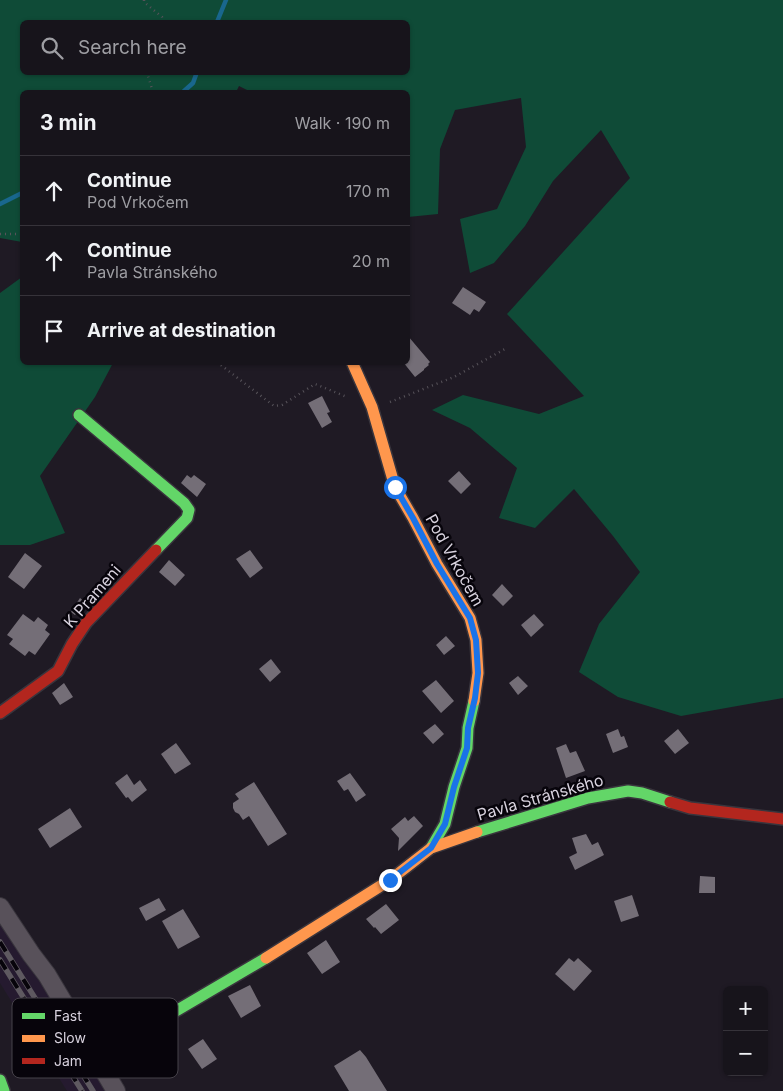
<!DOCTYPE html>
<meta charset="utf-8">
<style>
body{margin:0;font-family:Inter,sans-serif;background:#201d24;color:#f1f3f6}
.controls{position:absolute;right:15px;bottom:15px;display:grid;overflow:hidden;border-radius:8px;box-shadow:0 1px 4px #0004}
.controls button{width:45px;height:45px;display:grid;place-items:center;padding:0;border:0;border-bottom:1px solid #36333a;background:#17141b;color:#f1f3f6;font:25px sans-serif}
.stop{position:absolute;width:15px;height:15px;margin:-11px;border:4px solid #1a73e8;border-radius:50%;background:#fff}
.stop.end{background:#1a73e8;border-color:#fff;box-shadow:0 1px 5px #0008}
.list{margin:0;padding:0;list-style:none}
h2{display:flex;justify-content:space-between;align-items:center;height:65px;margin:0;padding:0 20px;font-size:21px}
h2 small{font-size:16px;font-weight:400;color:#9e9ea3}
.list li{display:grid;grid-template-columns:32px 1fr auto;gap:15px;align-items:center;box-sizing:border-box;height:70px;padding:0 20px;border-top:1px solid #36333a}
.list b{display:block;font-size:19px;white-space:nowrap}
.list p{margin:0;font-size:16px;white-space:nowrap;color:#9e9ea3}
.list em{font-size:16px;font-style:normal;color:#9e9ea3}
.icon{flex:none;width:28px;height:28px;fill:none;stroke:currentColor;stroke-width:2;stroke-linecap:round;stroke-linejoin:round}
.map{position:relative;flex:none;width:783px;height:1091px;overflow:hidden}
.search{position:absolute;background:#17141b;box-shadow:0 1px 4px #0004;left:20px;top:20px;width:390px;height:55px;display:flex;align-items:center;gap:12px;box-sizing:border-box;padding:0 18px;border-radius:8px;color:#9e9ea3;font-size:19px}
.panel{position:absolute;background:#17141b;box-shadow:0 1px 4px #0004;left:20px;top:90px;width:390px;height:275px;border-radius:8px}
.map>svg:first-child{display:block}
.built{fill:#251a2f}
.forest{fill:#0f4b37;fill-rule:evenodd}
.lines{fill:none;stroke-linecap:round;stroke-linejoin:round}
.stream{stroke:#19678d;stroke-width:4.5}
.building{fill:#746e77}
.street-casing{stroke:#39353d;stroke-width:20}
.fast-casing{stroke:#39353d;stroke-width:14}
.slow-casing{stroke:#39353d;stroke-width:14}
.jam-casing{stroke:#39353d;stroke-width:14}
.path{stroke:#57535a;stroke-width:2.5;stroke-dasharray:1 4;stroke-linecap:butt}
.street{stroke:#58515a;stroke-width:18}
.fast{stroke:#63d668;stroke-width:11}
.slow{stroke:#ff974d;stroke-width:11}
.jam{stroke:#b3261e;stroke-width:11}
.rail-casing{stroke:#5e5960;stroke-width:5.5}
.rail{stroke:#07040b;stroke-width:4;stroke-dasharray:11;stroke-linecap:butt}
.route{stroke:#1a73e8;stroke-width:6}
.labels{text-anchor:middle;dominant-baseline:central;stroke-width:5;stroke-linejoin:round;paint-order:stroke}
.street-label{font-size:16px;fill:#d8d2de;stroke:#07040b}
.key{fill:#07040b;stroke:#46424a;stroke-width:1}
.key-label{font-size:14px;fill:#d8d2de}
</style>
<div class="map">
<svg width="783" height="1091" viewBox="0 0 783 1091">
<rect width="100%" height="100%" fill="#1f1a24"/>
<path class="built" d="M 0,918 L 108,1091 L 67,1091 L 0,983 Z"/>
<path class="forest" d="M 0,0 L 783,0 L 783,698 L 681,716 L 618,697 L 579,672 L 599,624 L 640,572 L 613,536 L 574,489 L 535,528 L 499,518 L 517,468 L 470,428 L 432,410 L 463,395 L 539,414 L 584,396 L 507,314 L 630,178 L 601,130 L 553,181 L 525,226 L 494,263 L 470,273 L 460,219 L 497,209 L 526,147 L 521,98 L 455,110 L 440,149 L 438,214 L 408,217 L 408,92 L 251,92 L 239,86 L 236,92 L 22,92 L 22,242 L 0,238 ZM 22,22 L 408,22 L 408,72 L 22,72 Z
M 22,277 L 22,362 L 113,363 L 95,397 L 40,476 L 65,533 L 30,545 L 0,545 L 0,293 Z"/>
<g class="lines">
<path class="stream" d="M 217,22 L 226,0
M 183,92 L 193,83 L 197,72
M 0,204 L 22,193"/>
</g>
<path class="building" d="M 463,287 L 486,302 L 479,312 L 474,309 L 470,315 L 452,303 Z
M 408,336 L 430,362 L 428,364 L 429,365 L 424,369 L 424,370 L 415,377 L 403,362 L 408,362 Z
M 322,396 L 330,412 L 327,413 L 332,422 L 322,428 L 308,403 Z
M 459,471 L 471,484 L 461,494 L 448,481 Z
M 187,475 L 191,478 L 194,475 L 206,484 L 197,497 L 181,483 Z
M 250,550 L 263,568 L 250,578 L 236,559 Z
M 25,553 L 42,566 L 24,589 L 8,577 Z
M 169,560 L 185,575 L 175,586 L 159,572 Z
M 502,584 L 513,596 L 503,606 L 492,595 Z
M 80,598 L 86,603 L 75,615 L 71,612 Z
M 23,614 L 34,622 L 38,617 L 48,625 L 45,630 L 50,634 L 35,655 L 29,651 L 25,656 L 9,644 L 13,639 L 7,635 Z
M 534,614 L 544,625 L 531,637 L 521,625 Z
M 446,636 L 455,646 L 444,655 L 436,645 Z
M 271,659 L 281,672 L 270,682 L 259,669 Z
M 518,676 L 528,686 L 518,695 L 509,683 Z
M 436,680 L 454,701 L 441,713 L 422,691 Z
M 64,683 L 73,697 L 60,705 L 52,693 Z
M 435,724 L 444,734 L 433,744 L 423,733 Z
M 618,729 L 621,737 L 624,736 L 628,747 L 613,753 L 606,734 Z
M 678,729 L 689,743 L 675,754 L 664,741 Z
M 176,743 L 191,764 L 175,774 L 161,754 Z
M 566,744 L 570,753 L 576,751 L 585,771 L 566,778 L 556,748 Z
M 350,773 L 366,795 L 356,802 L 348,789 L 344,791 L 337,781 Z
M 127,774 L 134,785 L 140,780 L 147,790 L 132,802 L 128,797 L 126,798 L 115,783 Z
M 254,782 L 287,834 L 268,846 L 249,816 L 243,820 L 239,814 L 235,812 L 233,808 L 233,803 L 239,799 L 235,794 Z
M 70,808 L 82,827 L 50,848 L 38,829 Z
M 414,816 L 423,826 L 398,851 L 399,838 L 391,829 L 405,817 L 408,821 Z
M 586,834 L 592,845 L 598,842 L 604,855 L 575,870 L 569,857 L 577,853 L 572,838 Z
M 700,876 L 715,877 L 715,893 L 699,893 Z
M 632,895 L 639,916 L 621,922 L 614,901 Z
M 159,898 L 166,910 L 146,921 L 139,908 Z
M 386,904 L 399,920 L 381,934 L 375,927 L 374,928 L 366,919 Z
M 183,909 L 200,937 L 178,949 L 162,921 Z
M 326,940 L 340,962 L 322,974 L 307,953 Z
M 569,958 L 574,962 L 578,958 L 592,971 L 574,991 L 555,974 Z
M 250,985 L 261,1006 L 241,1018 L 228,996 Z
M 203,1039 L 217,1059 L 202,1069 L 188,1049 Z
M 360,1050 L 366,1057 L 387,1091 L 349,1091 L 334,1066 Z"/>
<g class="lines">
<g class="street-casing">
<path id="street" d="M 0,907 L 31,954 L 47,975 L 116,1091"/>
</g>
<g class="fast-casing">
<path id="fast" d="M 79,415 L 184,503 L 189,510 L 187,518 L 156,550
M 477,832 L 588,798 L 628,791 L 642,793 L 670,802
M 431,848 L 445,824 L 454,787 L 467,748 L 468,728 L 474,701
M 96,1058 L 266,958
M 0,1080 L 4,1091"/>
</g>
<g class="slow-casing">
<path id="slow" d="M 352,362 L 372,407 L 395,487 L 413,518 L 437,564 L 470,618 L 476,640 L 478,673 L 474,701
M 266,958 L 390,880 L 431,848 L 477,832"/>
</g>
<g class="jam-casing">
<path id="jam" d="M 0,713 L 58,671 L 72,644 L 86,623 L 156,550
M 670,802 L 690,808 L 783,819"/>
</g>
<path class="path" d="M 144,0 L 144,2 L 162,17 L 163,22
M 150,72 L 148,76 L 153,92
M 0,234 L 22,234
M 217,362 L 274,406 L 282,405 L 315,384 L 347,397
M 390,402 L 454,377 L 505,349"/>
<use href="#street" class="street"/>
<use href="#fast" class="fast"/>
<use href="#slow" class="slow"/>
<use href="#jam" class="jam"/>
<g class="rail-casing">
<path id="rail" d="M 0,942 L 93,1091
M 0,960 L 82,1091"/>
</g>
<use href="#rail" class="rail"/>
</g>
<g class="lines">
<path class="route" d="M 390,880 L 431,848 L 445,824 L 454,787 L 467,748 L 468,728 L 475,698 L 478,673 L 476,640 L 470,618 L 437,564 L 413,518 L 395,487"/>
</g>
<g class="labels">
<g class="street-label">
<text transform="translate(455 560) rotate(61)">Pod Vrkočem</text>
<text transform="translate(92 596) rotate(-49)">K Prameni</text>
<text transform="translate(540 797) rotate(-16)">Pavla Stránského</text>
</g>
</g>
<rect x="12" y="998" width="166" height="80" rx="8" class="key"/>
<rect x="22" y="1013" width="23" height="6" fill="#63d668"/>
<rect x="22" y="1035" width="23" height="7" fill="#ff974d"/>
<rect x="22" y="1058" width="23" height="6" fill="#b3261e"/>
<g class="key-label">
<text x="54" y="1021">Fast</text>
<text x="54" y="1043">Slow</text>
<text x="54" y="1066">Jam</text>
</g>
</svg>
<div class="controls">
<button>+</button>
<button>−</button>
</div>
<div class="stop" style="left:395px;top:487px"></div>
<div class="stop end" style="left:390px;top:880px"></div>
<div class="search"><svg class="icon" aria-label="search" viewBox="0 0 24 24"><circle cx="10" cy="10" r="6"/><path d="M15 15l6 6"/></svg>Search here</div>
<section class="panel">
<h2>3 min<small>Walk · 190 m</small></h2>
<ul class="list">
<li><svg class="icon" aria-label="ahead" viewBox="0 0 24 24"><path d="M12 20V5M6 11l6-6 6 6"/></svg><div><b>Continue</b><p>Pod Vrkočem</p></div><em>170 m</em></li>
<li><svg class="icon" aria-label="ahead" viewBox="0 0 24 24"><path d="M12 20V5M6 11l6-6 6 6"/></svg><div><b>Continue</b><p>Pavla Stránského</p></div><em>20 m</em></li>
<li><svg class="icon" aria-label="arrive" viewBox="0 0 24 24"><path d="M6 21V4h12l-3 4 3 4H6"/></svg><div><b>Arrive at destination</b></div></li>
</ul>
</section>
</div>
